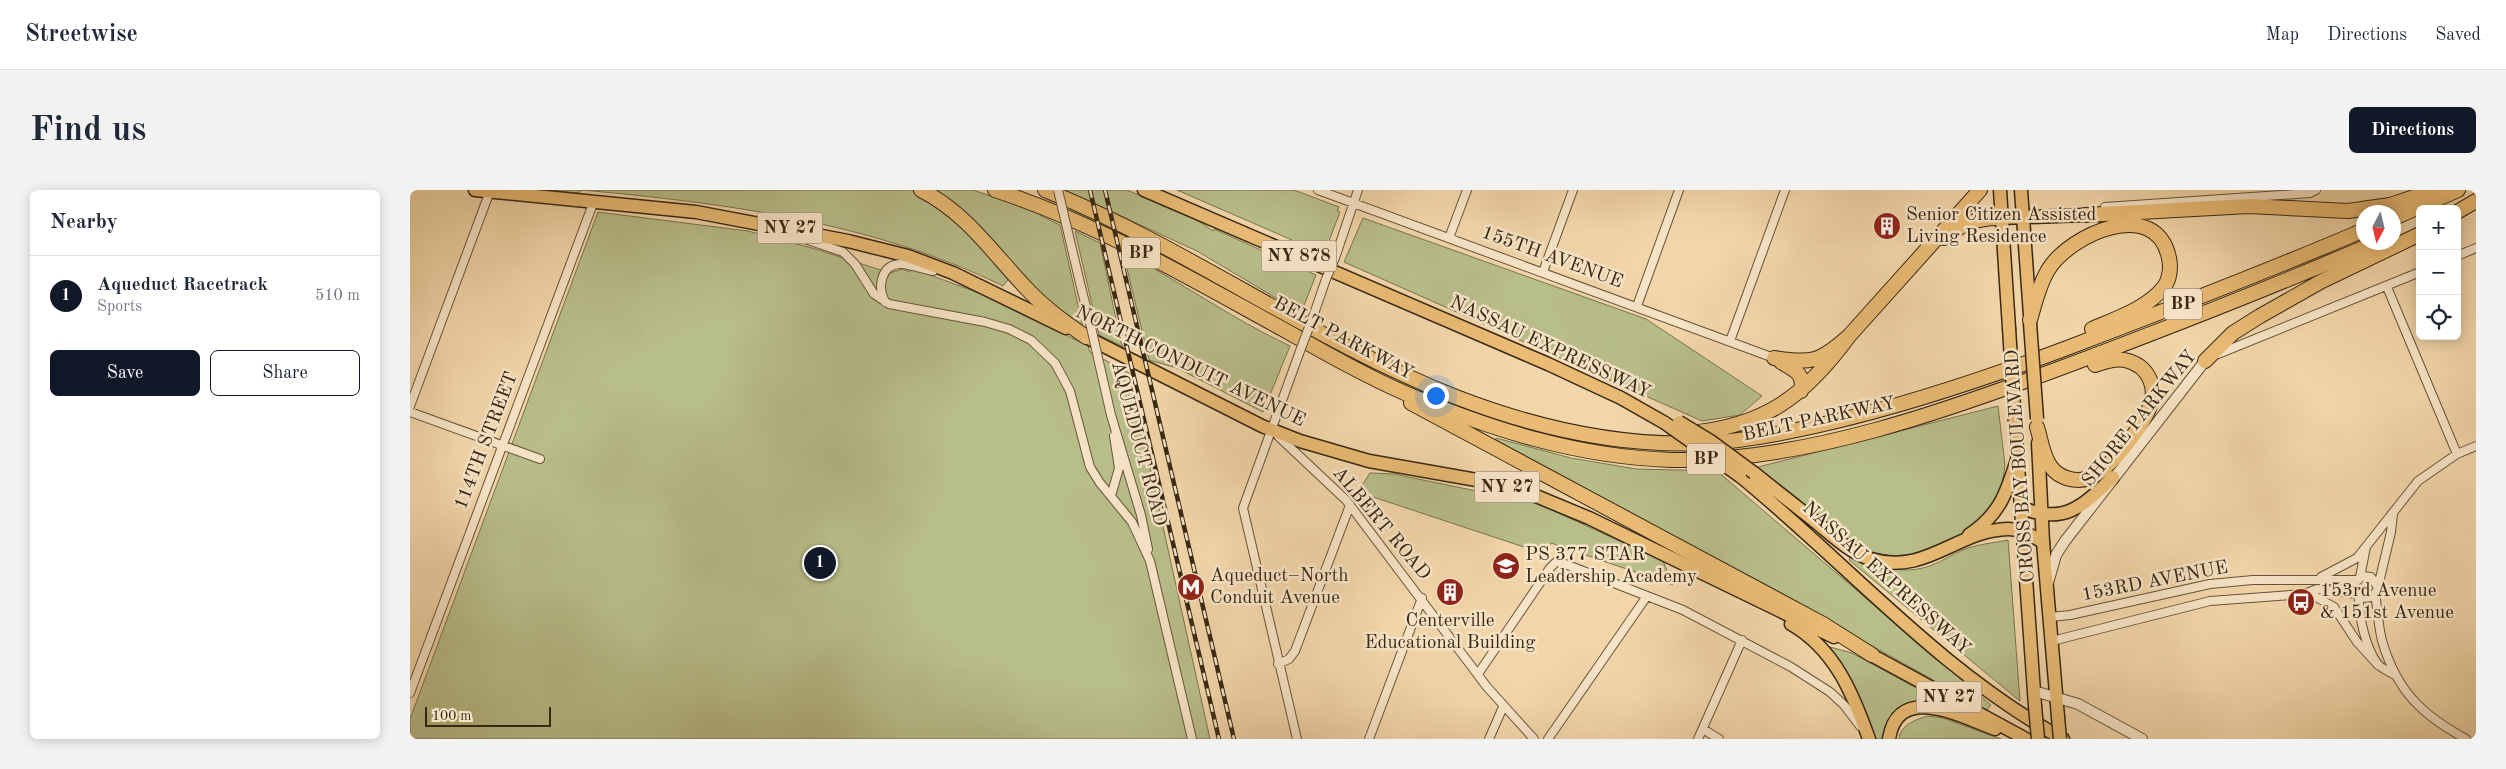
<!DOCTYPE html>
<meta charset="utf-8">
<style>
body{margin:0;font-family:"Old Standard TT",serif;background:#f2f2f3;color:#1f2937}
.controls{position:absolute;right:15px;top:15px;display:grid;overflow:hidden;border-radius:8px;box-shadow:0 2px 12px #0003}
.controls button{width:45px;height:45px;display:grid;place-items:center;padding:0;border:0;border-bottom:1px solid #e0e1e3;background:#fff;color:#1f2937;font:25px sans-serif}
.compass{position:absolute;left:1946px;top:15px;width:45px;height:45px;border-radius:50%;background:#fff;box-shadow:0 2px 12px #0003;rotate:187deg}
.scale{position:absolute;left:15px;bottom:12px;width:126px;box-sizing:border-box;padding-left:5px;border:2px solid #372814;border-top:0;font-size:14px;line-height:18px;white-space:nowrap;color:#372814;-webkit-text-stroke:4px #f7e4c7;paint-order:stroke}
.you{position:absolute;left:1025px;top:205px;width:18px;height:18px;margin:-12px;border:4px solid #fff;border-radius:50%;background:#1a73e8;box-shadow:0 0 0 8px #1a73e833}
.badge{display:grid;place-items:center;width:32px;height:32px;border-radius:50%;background:#111827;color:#fff;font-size:16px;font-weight:700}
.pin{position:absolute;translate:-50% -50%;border:2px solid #fff;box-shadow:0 1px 5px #0006}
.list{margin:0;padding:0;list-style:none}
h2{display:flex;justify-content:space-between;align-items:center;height:65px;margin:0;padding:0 20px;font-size:21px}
h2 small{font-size:16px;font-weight:400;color:#747a83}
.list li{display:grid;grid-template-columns:32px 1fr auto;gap:15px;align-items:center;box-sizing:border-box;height:80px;padding:0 20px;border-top:1px solid #e0e1e3}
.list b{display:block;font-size:19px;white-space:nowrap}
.list p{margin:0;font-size:16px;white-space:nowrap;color:#747a83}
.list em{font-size:16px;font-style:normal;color:#747a83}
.actions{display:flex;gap:10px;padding:15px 20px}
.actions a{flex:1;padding:11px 0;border:1px solid #111827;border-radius:8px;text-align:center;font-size:18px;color:#111827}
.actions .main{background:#111827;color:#fff}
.icon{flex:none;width:28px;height:28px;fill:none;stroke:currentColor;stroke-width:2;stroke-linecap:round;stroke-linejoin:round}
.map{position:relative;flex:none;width:2066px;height:549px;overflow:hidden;border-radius:8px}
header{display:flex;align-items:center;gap:30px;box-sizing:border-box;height:70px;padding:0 25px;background:#fff;border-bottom:1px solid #e0e1e3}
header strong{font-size:24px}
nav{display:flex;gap:28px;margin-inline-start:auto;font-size:18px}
.intro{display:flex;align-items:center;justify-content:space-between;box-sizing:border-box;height:120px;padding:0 30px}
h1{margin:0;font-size:35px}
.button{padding:12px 22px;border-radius:8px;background:#111827;color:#fff;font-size:18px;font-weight:700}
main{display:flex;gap:30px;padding:0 30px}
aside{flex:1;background:#fff;border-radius:8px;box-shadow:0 2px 12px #0003}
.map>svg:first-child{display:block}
.green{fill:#b8be8a;stroke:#78734f}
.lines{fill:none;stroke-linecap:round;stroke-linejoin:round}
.minor-casing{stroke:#665439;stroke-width:10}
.tertiary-casing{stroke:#665439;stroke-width:12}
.primary-casing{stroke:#372814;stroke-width:15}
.trunk-casing{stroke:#372814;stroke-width:15}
.motorway-casing{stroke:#372814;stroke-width:16}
.minor{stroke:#f7e4c7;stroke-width:8}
.tertiary{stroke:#f7e4c7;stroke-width:10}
.primary{stroke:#e9bb74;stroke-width:12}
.trunk{stroke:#e9bb74;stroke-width:12}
.motorway{stroke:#e9bb74;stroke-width:14}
.rail-casing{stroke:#372814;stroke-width:4.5}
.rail{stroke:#f7e4c7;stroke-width:2.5;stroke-dasharray:8;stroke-linecap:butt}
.minor-bridge-casing{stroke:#665439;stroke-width:10;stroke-linecap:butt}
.primary-bridge-casing{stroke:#372814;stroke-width:15;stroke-linecap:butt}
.trunk-bridge-casing{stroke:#372814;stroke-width:15;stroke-linecap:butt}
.minor-bridge{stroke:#f7e4c7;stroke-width:8}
.primary-bridge{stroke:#e9bb74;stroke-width:12}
.trunk-bridge{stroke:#e9bb74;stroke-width:12}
.labels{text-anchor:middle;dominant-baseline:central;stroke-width:5;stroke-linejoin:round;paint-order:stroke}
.shield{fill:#f7e4c7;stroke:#71604a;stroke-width:1}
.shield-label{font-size:18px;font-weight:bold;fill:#372814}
.poi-label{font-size:19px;fill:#372814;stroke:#f7e4c7;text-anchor:start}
.street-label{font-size:19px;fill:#372814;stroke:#f7e4c7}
</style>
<header>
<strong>Streetwise</strong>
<nav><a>Map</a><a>Directions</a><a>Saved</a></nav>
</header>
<div class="intro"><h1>Find us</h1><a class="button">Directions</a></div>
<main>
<aside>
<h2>Nearby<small></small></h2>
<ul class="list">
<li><span class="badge">1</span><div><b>Aqueduct Racetrack</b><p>Sports</p></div><em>510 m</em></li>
</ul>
<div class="actions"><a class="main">Save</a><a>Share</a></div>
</aside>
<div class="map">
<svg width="2066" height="549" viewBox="0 0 2066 549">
<rect width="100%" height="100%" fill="#f2d6a9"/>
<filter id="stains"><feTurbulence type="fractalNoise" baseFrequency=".004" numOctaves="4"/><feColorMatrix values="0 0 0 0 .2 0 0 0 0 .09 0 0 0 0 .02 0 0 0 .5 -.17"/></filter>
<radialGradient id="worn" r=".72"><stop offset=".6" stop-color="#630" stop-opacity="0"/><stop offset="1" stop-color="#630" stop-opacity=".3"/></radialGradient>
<path class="green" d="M 134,0 L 502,0 L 529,14 L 601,86 L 593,96 C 463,32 314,13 172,0 L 168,3 Z
M 521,0 L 563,0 L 628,22 L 631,26 L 650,35 L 673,137 L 643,118 Z
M 654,0 L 717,0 L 787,30 L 803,41 L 804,39 L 906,85 L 891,123 L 787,61 Z
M 767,0 L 884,0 L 929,17 L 927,21 L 930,22 L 914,64 Z
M 188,22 L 338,41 L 402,58 L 480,83 L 492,79 L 500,82 L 500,79 L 509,81 L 580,107 L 678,156 L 680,162 L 719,183 L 800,549 L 0,549 L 0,529 Z
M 953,28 L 1236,129 L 1352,206 L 1330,225 L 1292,231 L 934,72 Z
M 665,41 L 690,53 L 711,153 L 714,157 L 689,145 Z
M 713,62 C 770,91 822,129 880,156 L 853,222 L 767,178 L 739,170 Z
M 1588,216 L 1595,275 L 1591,301 L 1580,319 L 1565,335 L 1549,346 L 1516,363 L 1482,366 L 1452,360 L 1348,277 Z
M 1086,248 L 1161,268 L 1226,279 L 1307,281 L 1581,515 L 1577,520 L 1378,409 L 1084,254 Z
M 960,283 L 984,284 L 1129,314 L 1253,371 L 1263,395 L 1141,353 L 1133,369 L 1123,360 L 948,302 Z
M 1598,350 L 1610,511 L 1439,370 L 1441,365 C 1466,377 1495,386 1522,375 C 1533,371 1543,364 1553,360 C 1567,354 1584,353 1598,350 Z
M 1420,457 L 1442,463 L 1530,511 L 1528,514 C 1504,504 1478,525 1474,549 L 1465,549 L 1437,485 Z
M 1518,526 L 1533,528 L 1591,549 L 1489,549 C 1490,535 1507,529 1518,526 Z"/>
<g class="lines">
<g class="minor-casing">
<path id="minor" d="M 908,0 L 1364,168
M 1695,17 L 1900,3 L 1906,0
M 383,45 L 433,62 L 445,74 L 464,104 L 479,114 L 575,132 L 599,139 L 621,150 L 645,173 L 660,201 L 680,277 L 690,293 L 722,332 L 740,371 L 782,549
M 1039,48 L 1057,0
M 2047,66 L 2066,58
M 925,68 L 948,0
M 1133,82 L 1163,0
M 670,93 L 681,137
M 1977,97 L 2047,264
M 475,112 C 467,97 471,73 492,74 C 502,75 513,79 523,81
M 1227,116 L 1269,0
M 904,124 L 916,89
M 1320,151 L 1375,0
M 1808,164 L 2010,82
M 688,168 L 701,225 L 731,325 L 738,359
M 0,216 L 80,1
M 0,222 L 130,269
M 868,246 L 936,310 L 1077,497 L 1124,549
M 701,306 L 709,278 L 704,246
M 1911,387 L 1947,368 L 2008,291 L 2047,264 L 2066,256
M 1950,387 L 1956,357
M 1967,396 L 1961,387 L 1953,386 L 1946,391 C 1942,403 1950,410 1961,407 L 1967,401 L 1981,342 L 1983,324
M 1894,404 L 1906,407 L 1924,417 L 1947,452 L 1968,475
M 1965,404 C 1968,420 1968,438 1973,454 C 1988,502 2012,525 2056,549
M 1949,406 C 1948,425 1956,458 1967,473 C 1970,478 1978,481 1983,484
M 1640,427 L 1660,425 L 1800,394 L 1843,390 L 1948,390
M 1642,451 L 1800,411 L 1894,404 L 1907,399 L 1947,404
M 868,474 L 879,469 L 885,461 L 940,315
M 1068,484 L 1140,378 L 1146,372 L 1150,372 L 1273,420 L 1381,477 L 1420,502 L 1434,515 L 1450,536
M 0,503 L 184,11
M 1293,539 L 1309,549
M 887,549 L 833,318 L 890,161
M 959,549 L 1012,408
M 1079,549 L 1093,517
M 1138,549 L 1237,406
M 1288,549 L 1332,450"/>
</g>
<g class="tertiary-casing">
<path id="tertiary" d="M 1638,393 L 1646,365 L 1655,351 L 1795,171
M 1624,501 L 1668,514 L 1732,549"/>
</g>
<g class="primary-casing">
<path id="primary" d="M 65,0 L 286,22 L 438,51 L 498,66 L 543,83 L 656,138
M 1590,0 L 1599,138
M 1611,0 L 1620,125
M 1591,28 L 1675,25
M 1605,233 L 1625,516
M 1628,253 L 1633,352 L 1648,527
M 1610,317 C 1654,336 1673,316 1703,287"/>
</g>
<g class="trunk-casing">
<path id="trunk" d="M 734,0 L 1138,174 L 1211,208 L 1255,233
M 676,147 L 852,236 L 890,251 L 959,271 L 1078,292 L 1126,306 L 1179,328 L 1424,447
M 1344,283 C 1365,300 1386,316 1407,333 C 1423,346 1439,362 1460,369 C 1516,386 1547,340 1598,339 C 1610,339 1623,346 1633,352
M 1330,286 C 1439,375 1528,480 1653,549
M 1559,345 C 1590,324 1596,304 1607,270
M 1381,434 C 1425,459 1443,504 1459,549
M 1454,461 L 1616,549
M 1479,549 C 1488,491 1554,528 1585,539"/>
</g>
<g class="motorway-casing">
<path id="motorway" d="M 511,0 C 557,23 584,65 619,101 C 636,119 656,133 676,147
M 585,0 C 689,34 783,90 878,142 C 917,164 956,186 997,204 C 1082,240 1168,267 1262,270 C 1392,273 1542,219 1664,173 C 1765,135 1867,95 1967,52
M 635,0 C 778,58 903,151 1046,207 C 1126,238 1210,257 1295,253 C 1335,251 1375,243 1414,234 C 1497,215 1577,188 1657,158 C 1757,120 1856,82 1954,40
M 2047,22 L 2066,11
M 1675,25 L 1839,16 L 1938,21 L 1980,15 L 2025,0
M 1984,28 L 2048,0
M 1534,48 C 1551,34 1570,27 1591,28
M 1620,130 C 1625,113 1629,95 1638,80 C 1660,44 1746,6 1759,68 C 1761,77 1760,89 1754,97 C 1738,118 1705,129 1682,139
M 1364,168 C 1402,174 1410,172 1439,146 L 1570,0
M 1795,171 L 1823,143 L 1850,126 L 1912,91 L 2010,44
M 1371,172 C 1384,180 1395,183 1391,201
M 1001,213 L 1413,434 L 1462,465
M 1627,237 C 1631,250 1633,267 1641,277 C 1649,288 1666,293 1679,288 C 1700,280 1738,231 1742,209 C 1745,197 1739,183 1729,176 C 1714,166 1701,169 1685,175
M 1278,243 C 1354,237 1395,206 1439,146"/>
</g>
<use href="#minor" class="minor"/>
<use href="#tertiary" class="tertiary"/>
<use href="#primary" class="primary"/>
<use href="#trunk" class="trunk"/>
<use href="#motorway" class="motorway"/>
<g class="rail-casing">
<path id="rail" d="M 680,0 L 809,549
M 695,0 L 824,549"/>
</g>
<use href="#rail" class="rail"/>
<g class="minor-bridge-casing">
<path id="minor-bridge" d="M 648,0 L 670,93
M 916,89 L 925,68
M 681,137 L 688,168
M 890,161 L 904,124"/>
</g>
<g class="primary-bridge-casing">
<path id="primary-bridge" d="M 1620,133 L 1627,229
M 1599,138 L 1605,233
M 1625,516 L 1628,549
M 1648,527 L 1650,549"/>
</g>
<g class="trunk-bridge-casing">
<path id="trunk-bridge" d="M 1269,232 L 1302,252 L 1344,283
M 1255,233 L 1330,286"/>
</g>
<use href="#minor-bridge" class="minor-bridge"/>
<use href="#primary-bridge" class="primary-bridge"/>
<use href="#trunk-bridge" class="trunk-bridge"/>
</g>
<defs>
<g id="building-disc" transform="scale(1.4375)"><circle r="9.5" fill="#8f2418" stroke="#f7e4c7"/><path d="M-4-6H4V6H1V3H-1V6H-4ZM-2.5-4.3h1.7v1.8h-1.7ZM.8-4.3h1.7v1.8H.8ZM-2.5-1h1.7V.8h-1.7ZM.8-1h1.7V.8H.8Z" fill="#fff"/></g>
<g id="school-disc" transform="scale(1.4375)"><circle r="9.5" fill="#8f2418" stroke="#f7e4c7"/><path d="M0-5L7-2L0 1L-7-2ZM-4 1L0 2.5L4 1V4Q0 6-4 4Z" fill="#fff"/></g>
<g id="metro-disc" transform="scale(1.4375)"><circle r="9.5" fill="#8f2418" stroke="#f7e4c7"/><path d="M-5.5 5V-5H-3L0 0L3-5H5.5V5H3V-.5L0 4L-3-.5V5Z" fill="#fff"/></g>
<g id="bus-disc" transform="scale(1.4375)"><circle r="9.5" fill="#8f2418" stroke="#f7e4c7"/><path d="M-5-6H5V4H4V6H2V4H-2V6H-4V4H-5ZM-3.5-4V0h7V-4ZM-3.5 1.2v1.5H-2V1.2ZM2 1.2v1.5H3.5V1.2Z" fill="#fff"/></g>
</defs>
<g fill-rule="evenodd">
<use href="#building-disc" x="1477" y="36"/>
<use href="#school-disc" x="1096" y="376"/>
<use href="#metro-disc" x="781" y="397"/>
<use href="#building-disc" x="1040" y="402"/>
<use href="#bus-disc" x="1891" y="412"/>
</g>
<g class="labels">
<g class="shield">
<rect x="347.5" y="22.5" width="65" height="31" rx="4"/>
<rect x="712" y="47.5" width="38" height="31" rx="4"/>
<rect x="851.5" y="50.5" width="75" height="31" rx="4"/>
<rect x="1754" y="98.5" width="38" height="31" rx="4"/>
<rect x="1277" y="253.5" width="38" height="31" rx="4"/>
<rect x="1064.5" y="281.5" width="65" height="31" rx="4"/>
<rect x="1506.5" y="491.5" width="65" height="31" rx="4"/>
</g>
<g class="shield-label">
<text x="380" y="38">NY 27</text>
<text x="731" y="63">BP</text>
<text x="889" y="66">NY 878</text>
<text x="1773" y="114">BP</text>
<text x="1296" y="269">BP</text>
<text x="1097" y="297">NY 27</text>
<text x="1539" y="507">NY 27</text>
</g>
<g class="poi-label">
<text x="1496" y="25">Senior Citizen Assisted<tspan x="1496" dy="22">Living Residence</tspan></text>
<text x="1115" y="365">PS 377 STAR<tspan x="1115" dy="22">Leadership Academy</tspan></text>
<text x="800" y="386">Aqueduct–North<tspan x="800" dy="22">Conduit Avenue</tspan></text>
<text x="1910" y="401">153rd Avenue<tspan x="1910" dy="22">&amp; 151st Avenue</tspan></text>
<text x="1040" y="431" text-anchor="middle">Centerville<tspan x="1040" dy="22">Educational Building</tspan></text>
</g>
<g class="street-label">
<text transform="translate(1142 68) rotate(20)">155TH AVENUE</text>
<text transform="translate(933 149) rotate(28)">BELT PARKWAY</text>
<text transform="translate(1140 158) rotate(25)">NASSAU EXPRESSWAY</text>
<text transform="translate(780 177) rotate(26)">NORTH CONDUIT AVENUE</text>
<text transform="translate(1730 229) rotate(-51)">SHORE PARKWAY</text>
<text transform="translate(1409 230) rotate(-12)">BELT PARKWAY</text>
<text transform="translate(77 251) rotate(-69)">114TH STREET</text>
<text transform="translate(728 254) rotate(75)">AQUEDUCT ROAD</text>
<text transform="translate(1611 276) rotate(-94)">CROSS BAY BOULEVARD</text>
<text transform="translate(971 334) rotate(50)">ALBERT ROAD</text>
<text transform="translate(1476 389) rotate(42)">NASSAU EXPRESSWAY</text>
<text transform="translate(1745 392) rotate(-11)">153RD AVENUE</text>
</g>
</g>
<rect width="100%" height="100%" filter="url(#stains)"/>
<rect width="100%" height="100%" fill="url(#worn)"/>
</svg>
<div class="controls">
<button>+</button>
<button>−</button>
<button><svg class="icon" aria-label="locate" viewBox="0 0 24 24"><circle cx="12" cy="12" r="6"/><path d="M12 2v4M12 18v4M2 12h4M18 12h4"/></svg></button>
</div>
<svg class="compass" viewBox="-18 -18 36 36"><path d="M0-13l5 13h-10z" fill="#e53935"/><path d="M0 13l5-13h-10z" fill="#747a83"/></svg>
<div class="scale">100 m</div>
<div class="you"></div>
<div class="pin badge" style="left:410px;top:373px">1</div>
</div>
</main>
